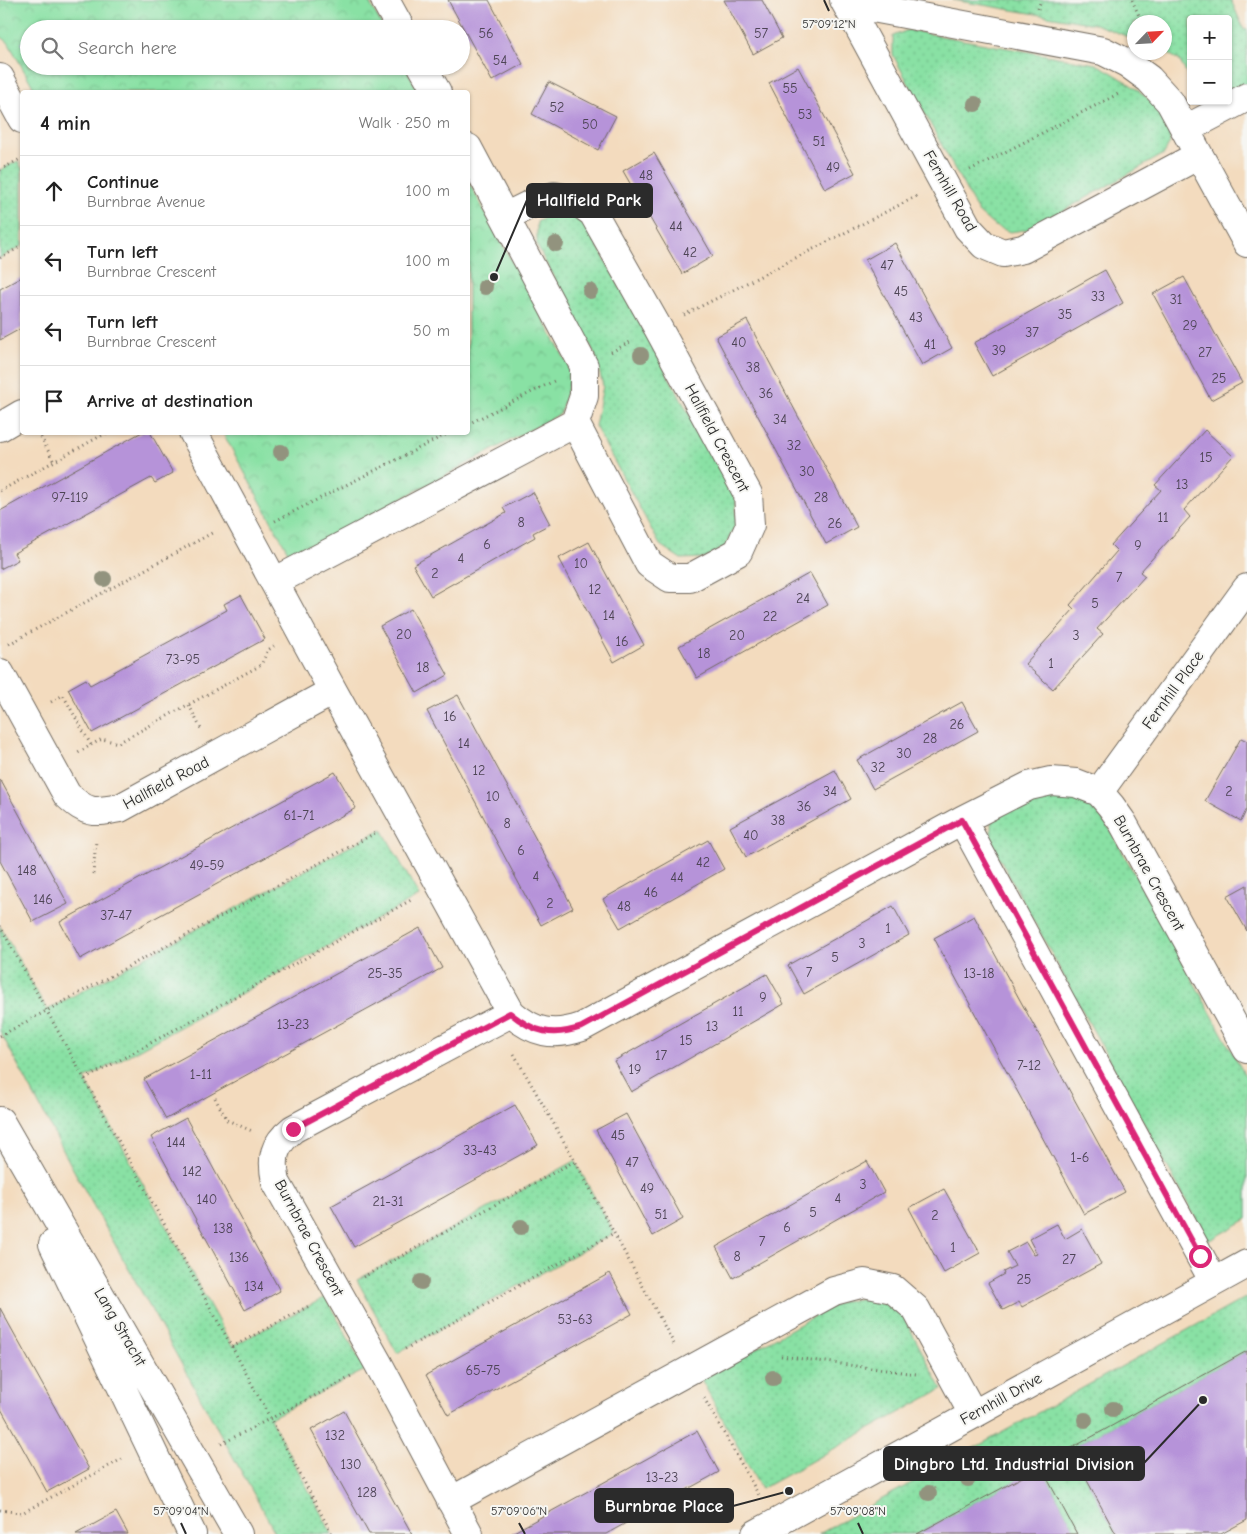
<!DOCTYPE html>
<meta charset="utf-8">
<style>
body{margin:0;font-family:"Comic Neue",sans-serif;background:#f2f2f2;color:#222}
.controls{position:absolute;right:15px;top:15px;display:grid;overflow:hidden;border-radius:5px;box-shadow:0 1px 4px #0004}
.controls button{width:45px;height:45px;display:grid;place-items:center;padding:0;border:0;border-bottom:1px solid #e0e0e0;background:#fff;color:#222;font:25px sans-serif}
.compass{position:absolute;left:1127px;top:15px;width:45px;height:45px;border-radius:50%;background:#fff;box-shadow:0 1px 4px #0004;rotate:65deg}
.stop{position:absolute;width:15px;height:15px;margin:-11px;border:4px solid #db2777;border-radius:50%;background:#fff}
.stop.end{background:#db2777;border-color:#fff;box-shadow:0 1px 5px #0008}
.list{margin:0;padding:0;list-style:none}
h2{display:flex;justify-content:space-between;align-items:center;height:65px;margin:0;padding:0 20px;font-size:21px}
h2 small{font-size:16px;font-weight:400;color:#767676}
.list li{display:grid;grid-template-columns:32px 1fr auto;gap:15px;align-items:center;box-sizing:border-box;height:70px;padding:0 20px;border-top:1px solid #e0e0e0}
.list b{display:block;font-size:19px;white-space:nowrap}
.list p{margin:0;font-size:16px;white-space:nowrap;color:#767676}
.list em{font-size:16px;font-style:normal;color:#767676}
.icon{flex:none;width:28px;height:28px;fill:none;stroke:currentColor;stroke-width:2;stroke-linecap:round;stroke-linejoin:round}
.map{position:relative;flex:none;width:1247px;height:1534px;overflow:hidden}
.search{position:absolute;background:#fff;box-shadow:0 1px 4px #0004;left:20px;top:20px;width:450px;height:55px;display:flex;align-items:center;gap:12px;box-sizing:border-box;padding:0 18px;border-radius:28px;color:#767676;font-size:19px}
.panel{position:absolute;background:#fff;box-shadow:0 1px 4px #0004;left:20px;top:90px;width:450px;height:345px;border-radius:5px}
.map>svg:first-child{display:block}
.grass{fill:url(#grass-dots);stroke:#5a8668}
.park{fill:url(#park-crowns);stroke:#5a8668}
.building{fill:#b693d9}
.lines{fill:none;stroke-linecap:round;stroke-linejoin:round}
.street-casing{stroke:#71695e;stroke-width:30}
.primary-casing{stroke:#71695e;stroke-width:30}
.path{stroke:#71695e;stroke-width:3;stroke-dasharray:1 4;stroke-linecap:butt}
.street{stroke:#fff;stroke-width:28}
.primary{stroke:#fff;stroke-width:28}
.tree{fill:#92937e}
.route{stroke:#db2777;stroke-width:6}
.ticks{fill:none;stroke:#2b2b2b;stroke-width:2}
.labels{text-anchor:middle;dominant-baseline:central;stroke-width:4;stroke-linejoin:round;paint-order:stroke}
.number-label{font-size:14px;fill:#4e4556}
.street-label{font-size:16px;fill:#2b2b2b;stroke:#f6f6f2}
.ticks-label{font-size:12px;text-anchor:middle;fill:#2b2b2b;stroke:#f6f6f2;stroke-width:4;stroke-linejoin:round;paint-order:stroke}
.leader{fill:none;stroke:#2b2b2b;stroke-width:2}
.callout-dot{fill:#2b2b2b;stroke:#f6f6f2;stroke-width:2}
.callout{fill:#2b2b2b;stroke:#2b2b2b;stroke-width:2}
.callout-label{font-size:18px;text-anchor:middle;font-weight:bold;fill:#fff}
</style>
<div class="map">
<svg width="1247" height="1534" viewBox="0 0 1247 1534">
<defs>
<pattern id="grass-dots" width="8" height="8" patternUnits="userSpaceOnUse" patternTransform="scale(1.25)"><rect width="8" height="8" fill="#89e1a4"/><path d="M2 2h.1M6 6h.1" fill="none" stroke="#76c18d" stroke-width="1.8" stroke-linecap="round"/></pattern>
<pattern id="park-crowns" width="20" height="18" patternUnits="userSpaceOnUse" patternTransform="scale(1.25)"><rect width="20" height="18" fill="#89e1a4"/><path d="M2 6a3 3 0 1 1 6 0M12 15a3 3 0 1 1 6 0" fill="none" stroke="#76c18d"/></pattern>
</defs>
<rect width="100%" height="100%" fill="#f6f6f2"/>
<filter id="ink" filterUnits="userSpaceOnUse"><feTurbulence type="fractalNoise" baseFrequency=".02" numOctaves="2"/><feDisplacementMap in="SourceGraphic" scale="10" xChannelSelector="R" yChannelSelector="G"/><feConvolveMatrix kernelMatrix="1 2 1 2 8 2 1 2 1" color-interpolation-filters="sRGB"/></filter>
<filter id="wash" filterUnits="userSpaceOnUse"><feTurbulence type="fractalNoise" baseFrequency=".0096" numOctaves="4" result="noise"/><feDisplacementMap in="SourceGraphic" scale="20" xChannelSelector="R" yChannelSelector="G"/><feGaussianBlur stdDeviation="1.12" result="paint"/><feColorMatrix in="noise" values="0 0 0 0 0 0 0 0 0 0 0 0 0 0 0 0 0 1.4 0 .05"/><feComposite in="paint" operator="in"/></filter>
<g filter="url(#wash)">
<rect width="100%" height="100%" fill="#f3dbbe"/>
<path class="grass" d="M 953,0 L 1231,0 L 1244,30 L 1247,29 L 1247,84 L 1228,94 L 1228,19 L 1191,19 L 1191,81 L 1179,60 L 1165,52 L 1164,22 L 1134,22 L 1134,36 L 1131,38 L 1095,24 Z
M 908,30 L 1096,64 C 1120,76 1173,108 1170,140 C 1170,144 1166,150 1164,154 L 1031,229 L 1010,232 L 993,225 L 978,212 L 893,55 L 893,36 Z
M 18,161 L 22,169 L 22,246 L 0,258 L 0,170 Z
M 560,209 L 584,221 L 736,500 L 736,524 L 725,547 L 705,558 L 681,559 L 660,545 L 595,426 L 603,386 L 595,354 L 537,246 L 537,222 Z
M 1049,793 L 1072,797 L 1096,811 L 1111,831 L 1247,1079 L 1247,1219 L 1208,1241 L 994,848 L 991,836 L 991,821 L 1030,799 Z
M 382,829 L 419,896 L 85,1079 L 232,1346 L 326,1297 L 365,1370 L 270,1418 L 332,1534 L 276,1534 L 72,1167 L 0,1031 L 0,926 L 47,1010 Z
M 575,1161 L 614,1233 L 397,1353 L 357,1280 Z
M 1247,1297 L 1247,1351 L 1070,1449 L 1116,1534 L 1077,1534 L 1041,1467 L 917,1534 L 819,1534 Z
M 865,1298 L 885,1304 L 903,1316 L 942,1389 L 761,1489 L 701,1379 L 840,1302 Z"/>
<path class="park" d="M 0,0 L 368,0 L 384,29 L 29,29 L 29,66 L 405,66 L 419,92 L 36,92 L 8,42 L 0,36 Z
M 468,181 L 572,372 L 560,414 L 291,557 L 223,433 L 468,432 Z"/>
<g id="blocks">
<path class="building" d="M 448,0 L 489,0 L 523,64 L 492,81 Z
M 724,0 L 762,0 L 782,38 L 753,54 Z
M 29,39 L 29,58 L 21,43 Z
M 798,67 L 855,173 L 825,189 L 769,83 Z
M 549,82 L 616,116 L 598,150 L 532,114 Z
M 654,153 L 713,256 L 682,274 L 623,171 Z
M 895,243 L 952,348 L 922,365 L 865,260 Z
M 1105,270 L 1123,303 L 992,376 L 974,343 Z
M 22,277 L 22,328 L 0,340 L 0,289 Z
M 1184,277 L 1242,383 L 1211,400 L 1153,294 Z
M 747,320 L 857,527 L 826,544 L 716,337 Z
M 1205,430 L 1233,456 L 1184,510 L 1190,517 L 1140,572 L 1145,576 L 1097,629 L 1103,634 L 1053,689 L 1025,664 L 1074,609 L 1070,605 L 1117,551 L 1111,545 L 1161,490 L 1155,485 Z
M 142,432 L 150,432 L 173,473 L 155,483 L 151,478 L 14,553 L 18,560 L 0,569 L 0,511 Z
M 533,492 L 550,524 L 533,533 L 535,537 L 431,596 L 413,565 L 506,513 L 503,508 Z
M 589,542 L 644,645 L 614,662 L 559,558 Z
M 810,573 L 828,605 L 697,678 L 679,646 Z
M 241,595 L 265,639 L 92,733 L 68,689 L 86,679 L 90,685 L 227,610 L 224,604 Z
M 411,609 L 448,675 L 417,693 L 380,626 Z
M 458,695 L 573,908 L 541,925 L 427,711 Z
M 962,702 L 978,731 L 873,789 L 857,760 Z
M 1241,738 L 1247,741 L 1247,809 L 1241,821 L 1205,801 Z
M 835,770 L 851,799 L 746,857 L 730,827 Z
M 335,772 L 356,808 L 80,959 L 60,922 Z
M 0,779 L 68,904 L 33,922 L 0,861 Z
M 708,840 L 724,869 L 620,928 L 603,899 Z
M 1247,885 L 1247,931 L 1227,896 Z
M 893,906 L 909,935 L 804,994 L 788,965 Z
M 974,916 L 1125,1192 L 1084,1214 L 934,938 Z
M 420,928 L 442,968 L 166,1119 L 144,1079 Z
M 767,974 L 784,1004 L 631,1092 L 614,1061 Z
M 515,1105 L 538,1145 L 354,1247 L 331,1206 Z
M 626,1114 L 683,1219 L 653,1236 L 596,1130 Z
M 186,1118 L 280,1291 L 245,1310 L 151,1137 Z
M 867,1161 L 884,1192 L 733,1278 L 716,1247 Z
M 944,1189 L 980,1253 L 944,1273 L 909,1208 Z
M 1057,1224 L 1065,1239 L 1082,1229 L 1101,1264 L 1022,1307 L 1019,1302 L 1003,1310 L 988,1283 L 1004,1274 L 1003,1272 L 1015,1266 L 1007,1252 L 1026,1242 L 1034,1255 L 1037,1254 L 1029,1239 Z
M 610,1273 L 632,1314 L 448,1415 L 426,1375 Z
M 0,1308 L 89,1469 L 47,1492 L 0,1407 Z
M 1247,1351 L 1247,1520 L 1221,1534 L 1116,1534 L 1070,1449 Z
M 344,1411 L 376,1469 L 412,1534 L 369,1534 L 311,1430 Z
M 697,1431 L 719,1472 L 606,1534 L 513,1534 L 512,1533 Z
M 1041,1467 L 1077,1534 L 917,1534 Z
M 116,1512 L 128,1534 L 76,1534 Z"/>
</g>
</g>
<g filter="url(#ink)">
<use href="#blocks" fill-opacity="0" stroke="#71695e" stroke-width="1"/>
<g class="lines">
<g class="street-casing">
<path id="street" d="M 385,0 L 401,29
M 844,0 L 968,228 L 984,245 L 1003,253 L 1023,249 L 1199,155
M 846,3 L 1103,51 L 1127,63 L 1149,79 L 1170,102 L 1247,243
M 422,66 L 437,92
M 0,78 L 22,119
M 1186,129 L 1247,97
M 505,217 L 535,202 L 554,196 L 575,200 L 593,213 L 658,328 L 748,494 L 750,525 L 738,552 L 690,578 L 670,578 L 649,564 L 575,423
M 0,427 L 22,414
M 193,432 L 333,691 L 511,1013
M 274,582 L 575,423 L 584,396 L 584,366 L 468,148
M 0,673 L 67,795 C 88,814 93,813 120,808 L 333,691
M 1099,792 L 1247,588
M 962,820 L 1214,1282
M 451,1501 L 834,1291 L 864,1283 L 893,1289 L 916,1309 L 973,1414
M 469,1534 L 378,1363 L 276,1182 C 271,1158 273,1145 293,1129 L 511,1013 C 534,1033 553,1037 582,1027 L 962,820 L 1029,786 L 1051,781 L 1076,783 L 1099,792 L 1111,806 L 1123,823 L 1247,1049
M 756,1534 L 1247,1264"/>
</g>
<g class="primary-casing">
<path id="primary" d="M 0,1121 L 238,1534
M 53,1244 L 192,1534"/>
</g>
<path class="path" d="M 1132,0 L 1142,22
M 1038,9 L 1041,0
M 0,170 L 22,158
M 970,170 L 1118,94
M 0,258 L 22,246
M 684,315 L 917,196
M 611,352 L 630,342
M 468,424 L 554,381
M 41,437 L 54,462
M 0,491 L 108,432
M 275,521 L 451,432
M 9,644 L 212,533
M 51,702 L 63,695 L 91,745 L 78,753
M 189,705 L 201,729
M 91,745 L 102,739 L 118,743 L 261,665 L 268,650 L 274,646
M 93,874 L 96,841
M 0,926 L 232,1347 L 332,1534
M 0,1036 L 377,832
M 514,1054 L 575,1161 L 674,1344
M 85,1079 L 413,899
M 215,1098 L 227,1120 L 252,1131
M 363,1277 L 575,1161
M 232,1347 L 309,1306
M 405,1349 L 614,1233
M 781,1356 L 916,1374
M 704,1398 L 760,1497
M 221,1444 L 351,1377
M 0,1510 L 22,1513 L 122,1459"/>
<use href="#street" class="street"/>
<use href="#primary" class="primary"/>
</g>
<g class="tree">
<circle cx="975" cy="104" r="8"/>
<circle cx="556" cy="244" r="8"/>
<circle cx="485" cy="287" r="8"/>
<circle cx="590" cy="291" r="8"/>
<circle cx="641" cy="355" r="8"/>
<circle cx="281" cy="452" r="8"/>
<circle cx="104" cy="579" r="8"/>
<circle cx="521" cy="1227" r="8"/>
<circle cx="421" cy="1282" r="8"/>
<circle cx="773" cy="1378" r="8"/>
<circle cx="1113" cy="1409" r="8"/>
<circle cx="1085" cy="1420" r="8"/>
<circle cx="968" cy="1479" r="8"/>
<circle cx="929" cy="1493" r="8"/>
</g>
</g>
<g class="lines" filter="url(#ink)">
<path class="route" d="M 293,1129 L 510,1013 C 534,1033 553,1037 582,1027 L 962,820 L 1200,1256"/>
</g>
<path class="ticks" d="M 824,0 L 829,11M 181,1523 L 186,1534M 519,1523 L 525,1534M 858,1523 L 863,1534"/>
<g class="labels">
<g class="number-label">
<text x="486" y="33">56</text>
<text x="761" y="33">57</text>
<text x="500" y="60">54</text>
<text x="790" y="88">55</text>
<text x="557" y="107">52</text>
<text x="805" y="114">53</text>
<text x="590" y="124">50</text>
<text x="819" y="141">51</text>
<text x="833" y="167">49</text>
<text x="646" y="175">48</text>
<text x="676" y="226">44</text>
<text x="690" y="252">42</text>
<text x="887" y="265">47</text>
<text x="901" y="291">45</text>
<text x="1098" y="296">33</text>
<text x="1176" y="299">31</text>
<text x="1065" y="314">35</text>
<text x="916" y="317">43</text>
<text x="1190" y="325">29</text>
<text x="1032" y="332">37</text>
<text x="739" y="342">40</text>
<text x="930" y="344">41</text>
<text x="999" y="350">39</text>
<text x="1205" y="352">27</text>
<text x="753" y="367">38</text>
<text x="1219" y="378">25</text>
<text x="766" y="393">36</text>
<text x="780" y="419">34</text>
<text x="794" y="445">32</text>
<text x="1206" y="457">15</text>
<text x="807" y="471">30</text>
<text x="1182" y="484">13</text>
<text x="70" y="497">97-119</text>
<text x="821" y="497">28</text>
<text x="1163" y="517">11</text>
<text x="521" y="522">8</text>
<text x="835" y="523">26</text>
<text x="487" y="544">6</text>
<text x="1138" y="545">9</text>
<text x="461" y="558">4</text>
<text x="581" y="563">10</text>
<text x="435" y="573">2</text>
<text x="1119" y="577">7</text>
<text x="595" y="589">12</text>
<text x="803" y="598">24</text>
<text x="1095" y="603">5</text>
<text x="609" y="615">14</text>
<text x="770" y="616">22</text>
<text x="404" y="634">20</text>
<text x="737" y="635">20</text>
<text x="1076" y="635">3</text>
<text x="622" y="641">16</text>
<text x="704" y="653">18</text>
<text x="183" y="659">73-95</text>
<text x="1051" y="663">1</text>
<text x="423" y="667">18</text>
<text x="450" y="716">16</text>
<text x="957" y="724">26</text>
<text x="930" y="738">28</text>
<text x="464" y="743">14</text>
<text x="904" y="753">30</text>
<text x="878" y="767">32</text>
<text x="479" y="770">12</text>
<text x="830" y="791">34</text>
<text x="1229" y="791">2</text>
<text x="493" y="796">10</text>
<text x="804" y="806">36</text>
<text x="299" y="815">61-71</text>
<text x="778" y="820">38</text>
<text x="507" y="823">8</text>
<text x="751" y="835">40</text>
<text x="521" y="850">6</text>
<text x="703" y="862">42</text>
<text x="207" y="865">49-59</text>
<text x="27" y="870">148</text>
<text x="536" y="876">4</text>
<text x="677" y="877">44</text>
<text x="651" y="892">46</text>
<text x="43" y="899">146</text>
<text x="550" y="903">2</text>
<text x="624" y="906">48</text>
<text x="116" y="915">37-47</text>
<text x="888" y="928">1</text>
<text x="862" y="943">3</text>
<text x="835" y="957">5</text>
<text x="809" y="972">7</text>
<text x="385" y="973">25-35</text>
<text x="979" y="973">13-18</text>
<text x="763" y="997">9</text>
<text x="738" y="1011">11</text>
<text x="293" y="1024">13-23</text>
<text x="712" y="1026">13</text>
<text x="686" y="1040">15</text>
<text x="661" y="1055">17</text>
<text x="1029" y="1065">7-12</text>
<text x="635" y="1069">19</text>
<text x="201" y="1074">1-11</text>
<text x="618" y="1135">45</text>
<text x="176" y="1142">144</text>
<text x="480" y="1150">33-43</text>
<text x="1080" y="1157">1-6</text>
<text x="632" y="1162">47</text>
<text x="192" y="1171">142</text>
<text x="863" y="1184">3</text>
<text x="647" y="1188">49</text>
<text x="838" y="1198">4</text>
<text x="207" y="1199">140</text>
<text x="388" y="1201">21-31</text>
<text x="813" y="1212">5</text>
<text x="661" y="1214">51</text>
<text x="935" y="1215">2</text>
<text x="787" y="1227">6</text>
<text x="223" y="1228">138</text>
<text x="762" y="1241">7</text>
<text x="953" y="1247">1</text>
<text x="737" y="1256">8</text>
<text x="239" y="1257">136</text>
<text x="1069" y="1259">27</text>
<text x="1024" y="1279">25</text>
<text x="254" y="1286">134</text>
<text x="575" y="1319">53-63</text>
<text x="483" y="1370">65-75</text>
<text x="335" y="1435">132</text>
<text x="351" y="1464">130</text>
<text x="662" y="1477">13-23</text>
<text x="367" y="1492">128</text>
</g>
<g class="street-label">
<text transform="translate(950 191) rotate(60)">Fernhill Road</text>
<text transform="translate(717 438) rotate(62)">Hallfield Crescent</text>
<text transform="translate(1173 690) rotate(-54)">Fernhill Place</text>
<text transform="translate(166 783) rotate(-28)">Hallfield Road</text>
<text transform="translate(1149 873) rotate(61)">Burnbrae Crescent</text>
<text transform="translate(309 1238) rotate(62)">Burnbrae Crescent</text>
<text transform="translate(120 1327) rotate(60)">Lang Stracht</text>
<text transform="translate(1001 1399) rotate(-29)">Fernhill Drive</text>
</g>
</g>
<g class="ticks-label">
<text x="829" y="28">57°09'12"N</text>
<text x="181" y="1515">57°09'04"N</text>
<text x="519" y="1515">57°09'06"N</text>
<text x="858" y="1515">57°09'08"N</text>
</g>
<path class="leader" d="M494 277L527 200M1203 1400L1144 1463M789 1491L733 1506"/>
<g class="callout-dot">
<circle cx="494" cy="277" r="5"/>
<circle cx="1203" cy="1400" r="5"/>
<circle cx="789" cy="1491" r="5"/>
</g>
<g class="callout">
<rect x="527" y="184" width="125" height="33" rx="5"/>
<rect x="884" y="1447" width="260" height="33" rx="5"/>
<rect x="595" y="1489" width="138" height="33" rx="5"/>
</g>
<g class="callout-label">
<text x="589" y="206">Hallfield Park</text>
<text x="1014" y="1470">Dingbro Ltd. Industrial Division</text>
<text x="664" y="1512">Burnbrae Place</text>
</g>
</svg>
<div class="controls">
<button>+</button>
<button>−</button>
</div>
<svg class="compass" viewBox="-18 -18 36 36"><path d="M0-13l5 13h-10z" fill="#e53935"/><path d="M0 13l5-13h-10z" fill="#767676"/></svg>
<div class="stop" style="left:1200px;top:1256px"></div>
<div class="stop end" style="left:293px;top:1129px"></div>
<div class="search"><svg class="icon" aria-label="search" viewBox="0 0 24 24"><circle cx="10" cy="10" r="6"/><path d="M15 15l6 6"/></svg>Search here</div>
<section class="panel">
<h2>4 min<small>Walk · 250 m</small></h2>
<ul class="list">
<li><svg class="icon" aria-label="ahead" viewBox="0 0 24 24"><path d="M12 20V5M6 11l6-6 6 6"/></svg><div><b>Continue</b><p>Burnbrae Avenue</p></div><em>100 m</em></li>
<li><svg class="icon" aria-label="left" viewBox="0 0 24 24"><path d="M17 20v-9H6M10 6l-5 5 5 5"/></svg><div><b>Turn left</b><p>Burnbrae Crescent</p></div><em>100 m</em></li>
<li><svg class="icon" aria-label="left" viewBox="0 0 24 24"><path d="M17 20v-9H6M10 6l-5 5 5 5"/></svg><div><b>Turn left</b><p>Burnbrae Crescent</p></div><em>50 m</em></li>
<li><svg class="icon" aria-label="arrive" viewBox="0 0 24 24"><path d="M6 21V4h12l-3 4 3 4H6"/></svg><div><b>Arrive at destination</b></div></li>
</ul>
</section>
</div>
